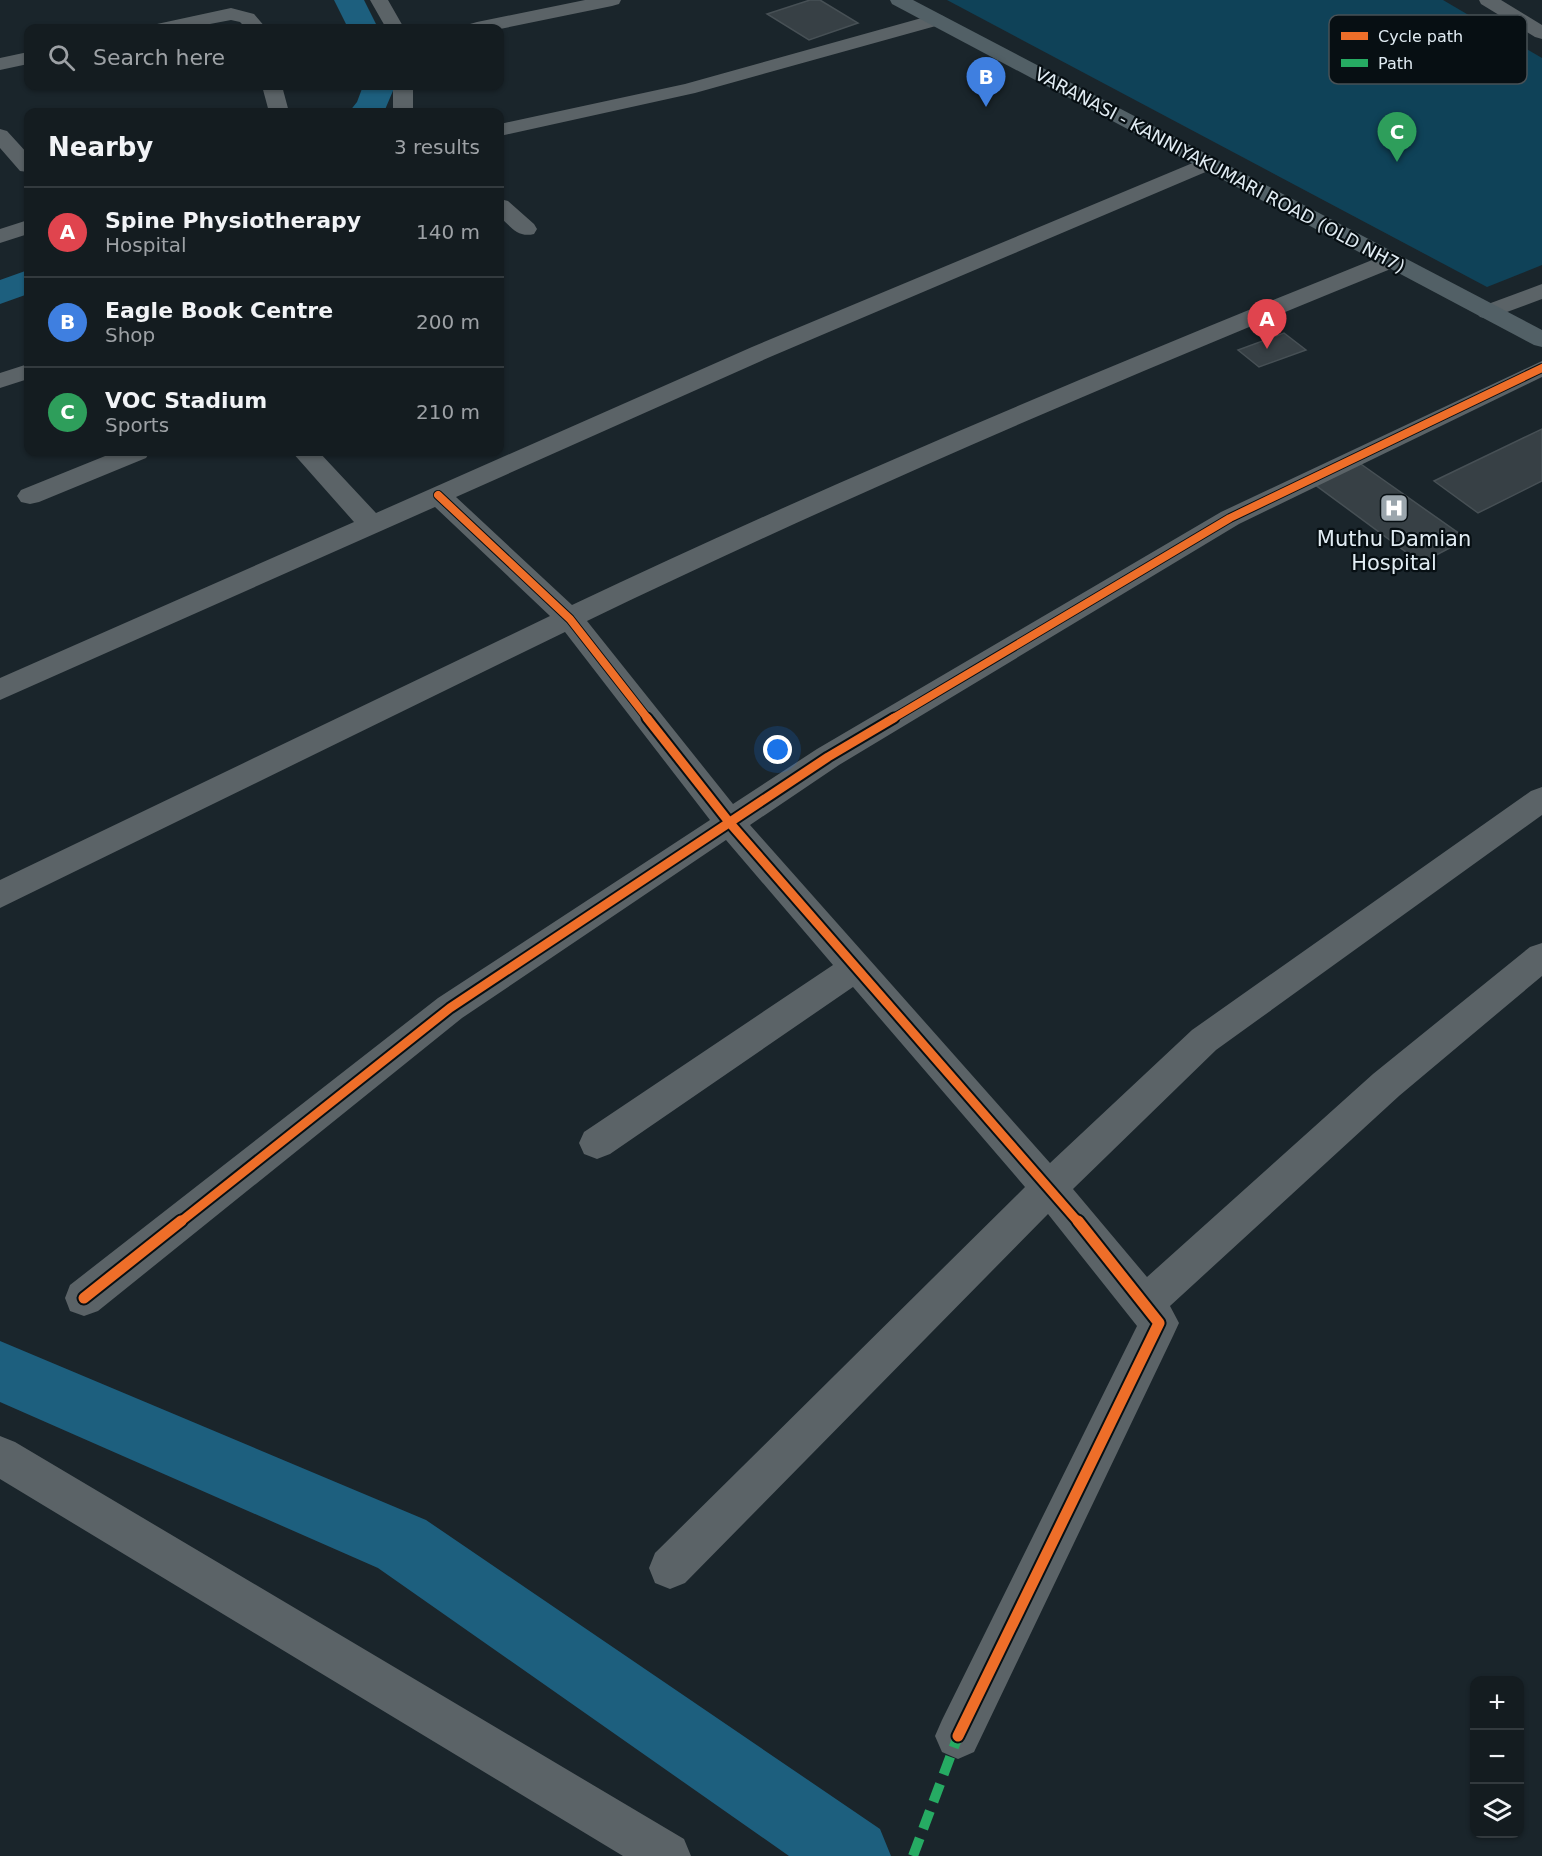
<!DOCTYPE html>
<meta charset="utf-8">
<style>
body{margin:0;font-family:"DejaVu Sans",sans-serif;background:#1d2529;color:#f1f3f6}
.controls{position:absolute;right:18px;bottom:18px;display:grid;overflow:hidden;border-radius:12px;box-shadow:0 2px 4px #0004}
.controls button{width:54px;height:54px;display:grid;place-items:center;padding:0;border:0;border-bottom:2px solid #333a3e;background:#141c20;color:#f1f3f6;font:30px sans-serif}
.you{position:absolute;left:778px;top:750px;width:21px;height:21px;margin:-15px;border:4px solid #fff;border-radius:50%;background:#1a73e8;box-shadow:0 0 0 9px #1a73e833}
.badge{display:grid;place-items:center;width:39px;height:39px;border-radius:50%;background:#d93025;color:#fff;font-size:20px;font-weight:700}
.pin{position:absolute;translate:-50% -50px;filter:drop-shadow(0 2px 3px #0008)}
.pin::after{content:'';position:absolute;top:32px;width:21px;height:18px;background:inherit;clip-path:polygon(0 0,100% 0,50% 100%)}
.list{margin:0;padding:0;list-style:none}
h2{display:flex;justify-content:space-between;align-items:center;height:78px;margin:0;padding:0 24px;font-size:26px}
h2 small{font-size:20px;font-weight:400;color:#9da1a5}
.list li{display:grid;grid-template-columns:39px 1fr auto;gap:18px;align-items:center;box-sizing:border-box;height:90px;padding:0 24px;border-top:2px solid #333a3e}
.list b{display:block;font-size:22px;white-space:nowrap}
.list p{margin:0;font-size:20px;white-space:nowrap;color:#9da1a5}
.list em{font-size:20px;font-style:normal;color:#9da1a5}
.icon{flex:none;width:33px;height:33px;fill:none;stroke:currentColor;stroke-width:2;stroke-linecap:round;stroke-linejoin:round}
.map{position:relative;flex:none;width:1542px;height:1856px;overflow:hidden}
.search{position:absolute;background:#141c20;box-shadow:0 2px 4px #0004;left:24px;top:24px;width:480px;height:66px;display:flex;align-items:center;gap:15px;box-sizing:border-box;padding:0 21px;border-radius:12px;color:#9da1a5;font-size:22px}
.panel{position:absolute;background:#141c20;box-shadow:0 2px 4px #0004;left:24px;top:108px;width:480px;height:348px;border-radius:12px}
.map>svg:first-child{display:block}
.green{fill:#0f4258}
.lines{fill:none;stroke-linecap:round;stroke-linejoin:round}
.canal{fill:#1d5f7e;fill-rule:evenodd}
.building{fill:#374045;stroke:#475055;stroke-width:1.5}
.minor{fill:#5b6367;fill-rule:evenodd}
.tertiary{fill:#5b6367;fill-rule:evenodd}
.primary{fill:#526066;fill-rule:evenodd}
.quiet{stroke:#26ab63;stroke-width:10;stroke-dasharray:19 10;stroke-linecap:butt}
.cycleway-far2-casing{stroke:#070f13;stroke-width:10}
.cycleway-far1-casing{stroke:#070f13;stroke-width:13}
.cycleway-casing{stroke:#070f13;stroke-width:15}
.cycleway-far2{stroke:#ee6e29;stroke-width:8}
.cycleway-far1{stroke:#ee6e29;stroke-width:9}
.cycleway{stroke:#ee6e29;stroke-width:11}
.labels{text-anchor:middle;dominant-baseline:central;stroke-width:4.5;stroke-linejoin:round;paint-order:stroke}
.far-street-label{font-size:18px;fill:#e1ecf3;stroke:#070f13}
.poi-label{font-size:21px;fill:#e1ecf3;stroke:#070f13}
.key{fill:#070f13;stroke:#485156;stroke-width:1.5}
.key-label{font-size:16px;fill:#e1ecf3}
</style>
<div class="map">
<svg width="1542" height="1856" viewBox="0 0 1542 1856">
<rect width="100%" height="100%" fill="#1a252b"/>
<path class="green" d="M 947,0 L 1443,0 L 1542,58 L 1542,265 L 1487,287 Z"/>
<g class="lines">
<path class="canal" d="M 334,0 L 364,0 L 378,28 L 348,28 Z
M 363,86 L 395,86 L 384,112 L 349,112 L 357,102 Z
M 28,270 L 28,294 L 0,304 L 0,280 Z
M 0,1341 L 426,1520 L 880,1829 L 891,1856 L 789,1856 L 378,1568 L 0,1402 Z"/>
</g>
<path class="building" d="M 810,0 L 820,0 L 858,23 L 809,40 L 767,14 Z
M 1284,333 L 1306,350 L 1259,367 L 1238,350 Z
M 1542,429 L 1542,481 L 1478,513 L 1434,481 Z
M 1358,462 L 1467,539 L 1421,563 L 1314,484 Z"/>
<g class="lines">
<path class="minor" d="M 370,0 L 388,0 L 404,28 L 386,28 Z
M 585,0 L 621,0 L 619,4 L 612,6 L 500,29 L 467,28 L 470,24 L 477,22 Z
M 1479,0 L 1501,0 L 1542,25 L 1542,39 L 1535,37 L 1481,4 Z
M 231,8 L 254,14 L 266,28 L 246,28 L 240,22 L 231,20 L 189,28 L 154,28 L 157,24 Z
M 936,14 L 943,16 L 946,20 L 943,24 L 695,93 L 500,136 L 500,124 L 685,84 Z
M 28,52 L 28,64 L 0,70 L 0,58 Z
M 262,86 L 282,86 L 289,112 L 269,112 Z
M 393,86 L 413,86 L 413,112 L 393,112 Z
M 0,129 L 7,131 L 28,154 L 28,172 L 20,171 L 0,148 Z
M 1207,157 L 1215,158 L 1218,163 L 1215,168 L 770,357 L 456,497 L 572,605 C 838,479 1109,366 1382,256 L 1390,254 L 1398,256 L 1401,261 L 1398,266 C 1124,377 853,493 587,621 L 733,804 L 817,749 L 1221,512 L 1542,361 L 1542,377 L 1239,524 L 839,765 L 750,825 L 1050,1163 L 1192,1030 L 1531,791 L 1542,787 L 1542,815 L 1216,1050 L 1073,1189 L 1147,1277 L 1373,1074 L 1530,947 L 1542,943 L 1542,976 L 1399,1096 L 1170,1306 L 1179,1323 L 1173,1336 L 974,1752 L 958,1759 L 942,1752 L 935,1736 L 942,1720 L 1137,1326 L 1048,1214 L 685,1583 L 670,1589 L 655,1583 L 649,1568 L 655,1553 L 1025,1187 L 853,987 L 610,1154 L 597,1159 L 584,1154 L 579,1143 L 584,1132 L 833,965 L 726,840 L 462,1018 L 98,1311 L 84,1316 L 70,1311 L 65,1298 L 70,1285 L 438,998 L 710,820 L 565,632 L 0,908 L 0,880 L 550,616 L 435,507 L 0,700 L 0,678 L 354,522 L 292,452 L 319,452 L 376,513 L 752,347 Z
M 500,199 L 508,201 L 534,224 L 537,229 L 534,234 C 518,238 511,227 500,217 Z
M 28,220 L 28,234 L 0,243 L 0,229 Z
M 28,364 L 28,379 L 0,388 L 0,373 Z
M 115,452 L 150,452 L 146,458 L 39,502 L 30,504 L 21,502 L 17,496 L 21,490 Z
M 0,1436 L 15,1442 L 684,1839 L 691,1856 L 623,1856 L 0,1479 Z"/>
<path class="tertiary" d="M 1542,284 L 1542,299 L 1488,319 L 1480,317 L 1476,312 L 1480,307 Z"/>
<path class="primary" d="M 890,0 L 913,0 L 1542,330 L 1542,347 L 1534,345 L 892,4 Z"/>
<path class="quiet" d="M 913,1856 L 958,1736"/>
<g class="cycleway-far2-casing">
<path id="cycleway-far2" d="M 438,495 L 570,619 L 648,719
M 892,719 L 1230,518 L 1542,368"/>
</g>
<g class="cycleway-far1-casing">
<path id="cycleway-far1" d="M 647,718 L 729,822 L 1079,1223
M 179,1223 L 450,1008 L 828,757 L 894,718"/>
</g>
<g class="cycleway-casing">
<path id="cycleway" d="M 84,1298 L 181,1221
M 958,1736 L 1159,1323 L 1078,1221"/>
</g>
<use href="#cycleway-far2" class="cycleway-far2"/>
<use href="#cycleway-far1" class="cycleway-far1"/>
<use href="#cycleway" class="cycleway"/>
</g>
<defs>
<g id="hospital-square" transform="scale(1.5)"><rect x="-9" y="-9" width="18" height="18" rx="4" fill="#9ba6ad" stroke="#070f13"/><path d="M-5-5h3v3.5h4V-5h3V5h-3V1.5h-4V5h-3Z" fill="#fff"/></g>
</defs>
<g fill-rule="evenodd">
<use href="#hospital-square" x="1394" y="508"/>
</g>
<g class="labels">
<g class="far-street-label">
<text transform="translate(1220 170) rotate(28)">VARANASI - KANNIYAKUMARI ROAD (OLD NH7)</text>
</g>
<g class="poi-label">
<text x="1394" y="539">Muthu Damian<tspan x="1394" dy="24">Hospital</tspan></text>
</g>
</g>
<rect x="1329" y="15" width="198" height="69" rx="9" class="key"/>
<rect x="1341" y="32" width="27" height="8" fill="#ee6e29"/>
<rect x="1341" y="59" width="27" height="8" fill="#26ab63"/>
<g class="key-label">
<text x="1378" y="42">Cycle path</text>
<text x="1378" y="69">Path</text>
</g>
</svg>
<div class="controls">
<button>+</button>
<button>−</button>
<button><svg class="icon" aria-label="layers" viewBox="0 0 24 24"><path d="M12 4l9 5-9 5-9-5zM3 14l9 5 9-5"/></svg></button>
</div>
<div class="you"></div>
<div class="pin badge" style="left:1267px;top:349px;background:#e0444e">A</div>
<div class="pin badge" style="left:986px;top:107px;background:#3f7fe0">B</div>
<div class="pin badge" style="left:1397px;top:162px;background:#2e9e5b">C</div>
<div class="search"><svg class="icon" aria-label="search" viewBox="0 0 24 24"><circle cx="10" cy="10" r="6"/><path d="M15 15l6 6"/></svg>Search here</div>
<section class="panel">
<h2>Nearby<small>3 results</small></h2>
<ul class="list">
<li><span class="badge" style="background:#e0444e">A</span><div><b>Spine Physiotherapy</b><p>Hospital</p></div><em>140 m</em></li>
<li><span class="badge" style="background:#3f7fe0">B</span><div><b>Eagle Book Centre</b><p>Shop</p></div><em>200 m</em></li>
<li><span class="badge" style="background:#2e9e5b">C</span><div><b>VOC Stadium</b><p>Sports</p></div><em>210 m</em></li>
</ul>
</section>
</div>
